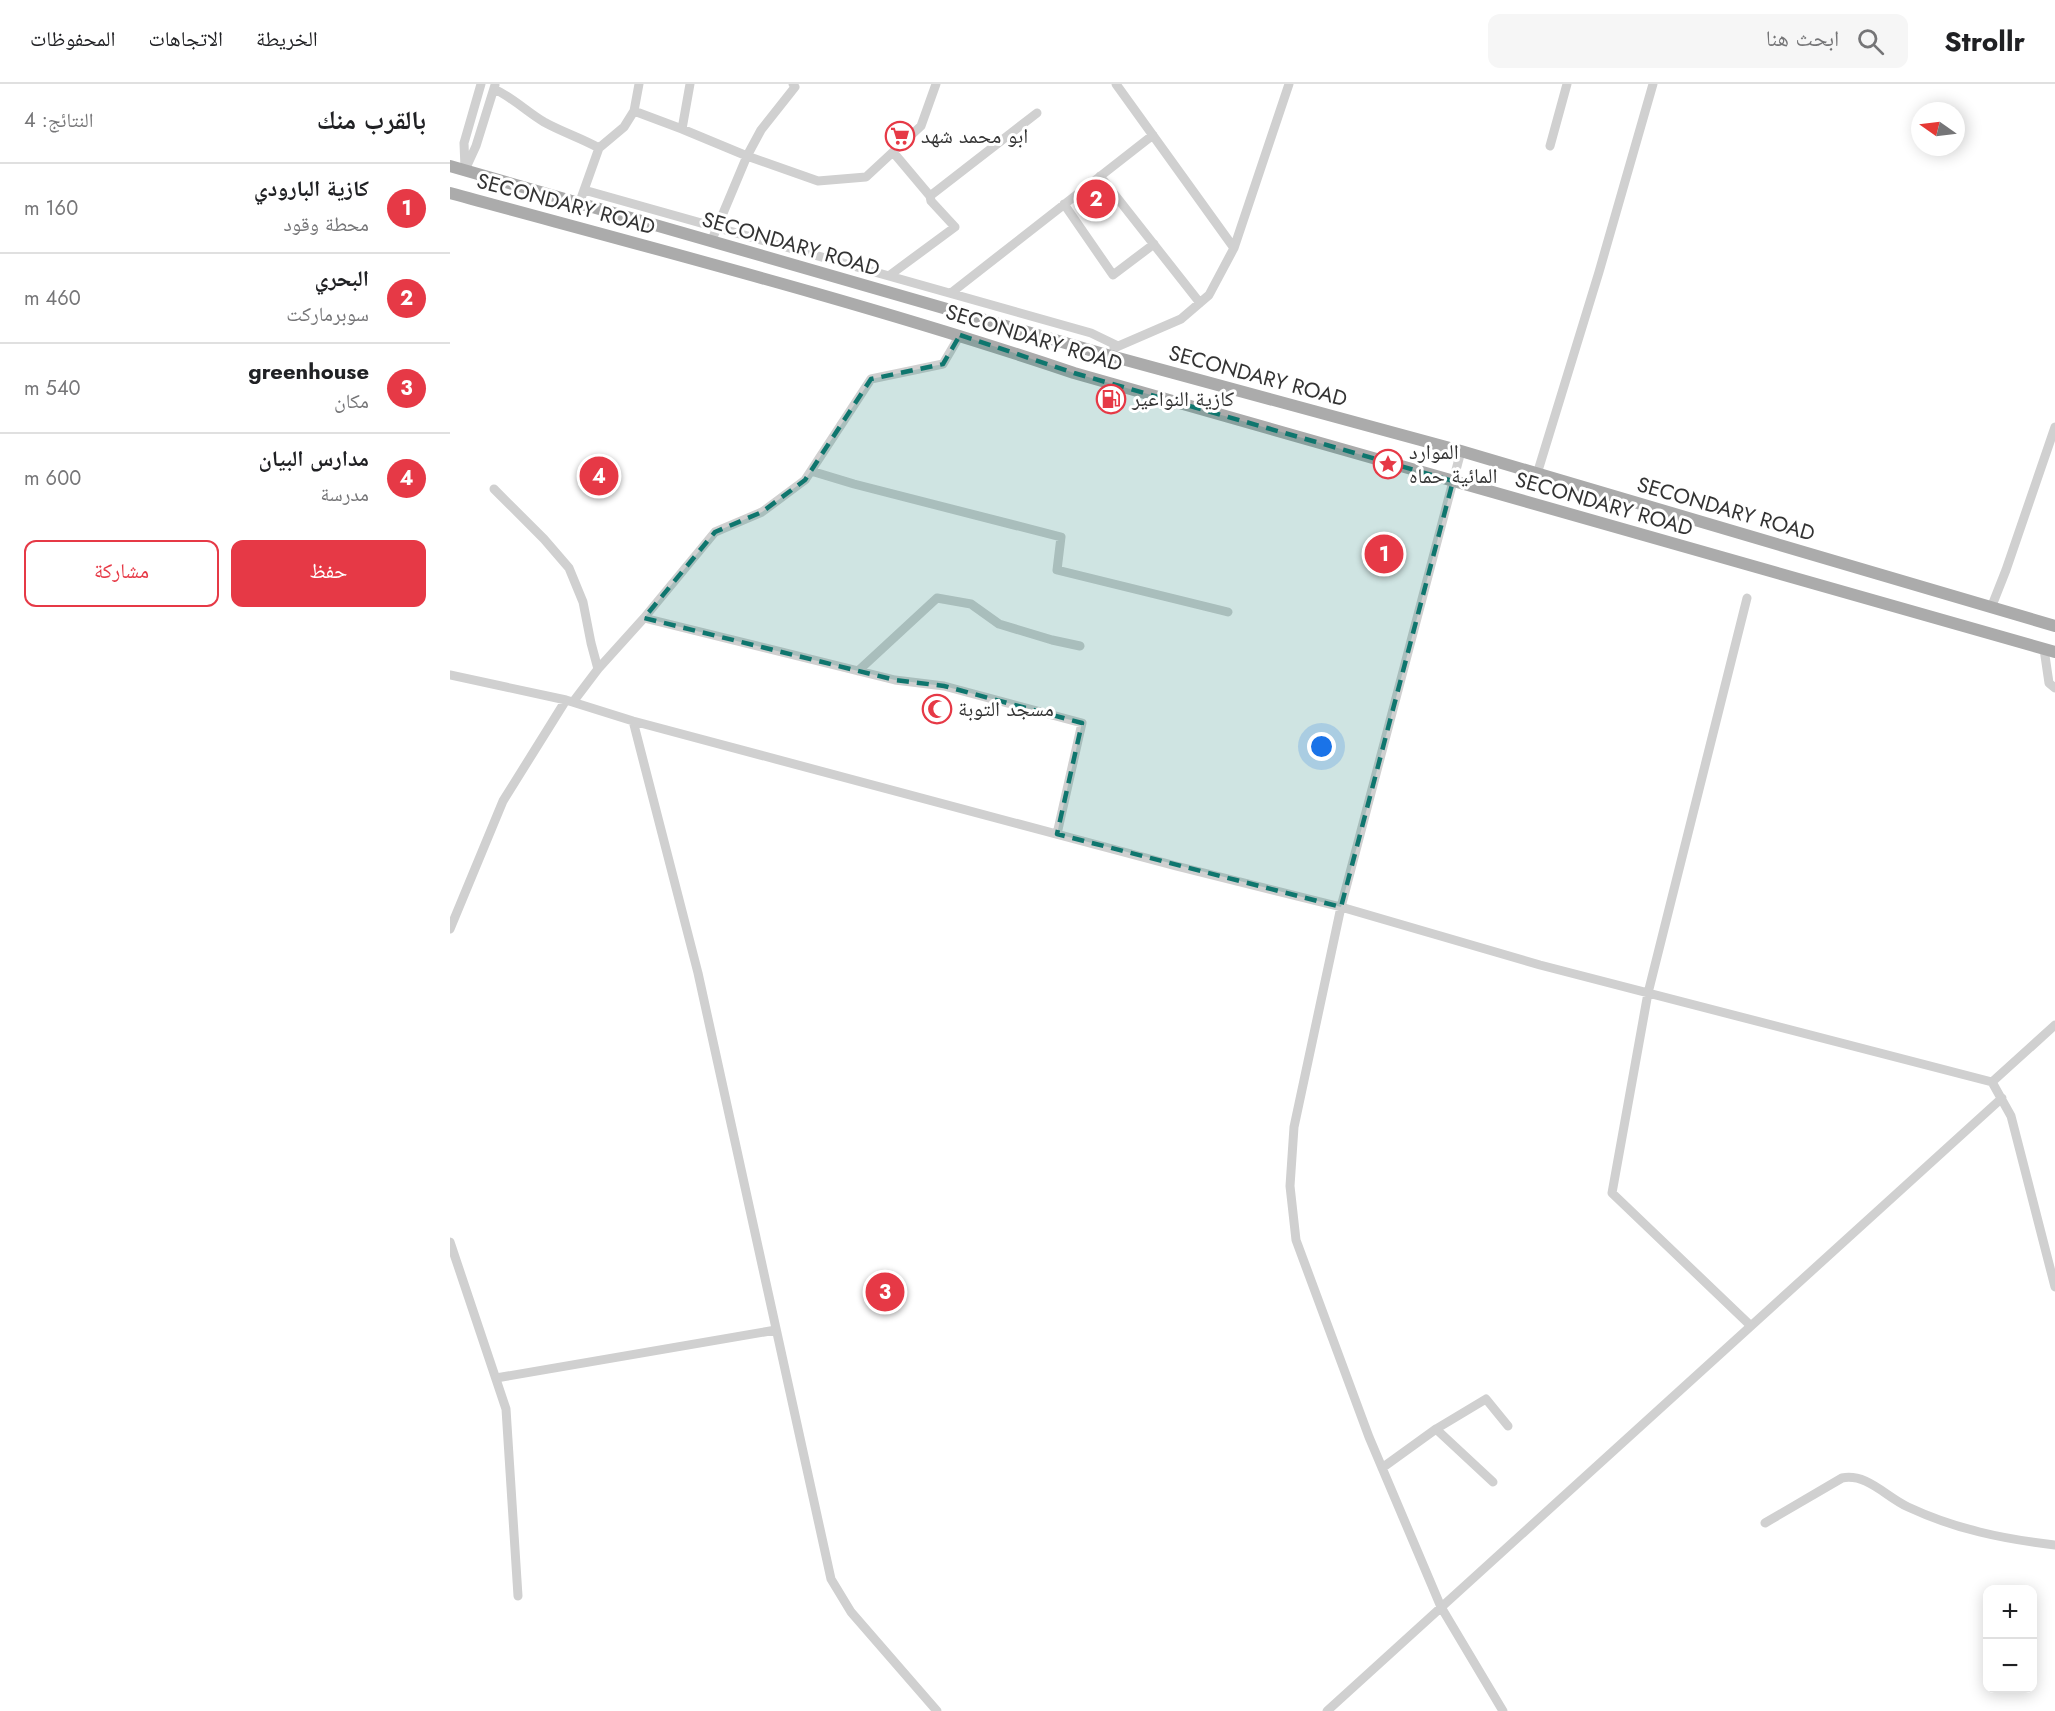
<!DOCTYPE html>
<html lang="ar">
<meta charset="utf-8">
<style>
body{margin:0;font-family:Jost,"Noto Naskh Arabic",sans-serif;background:#f6f6f6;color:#202124;direction:rtl}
.controls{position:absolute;right:18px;bottom:18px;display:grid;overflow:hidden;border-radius:12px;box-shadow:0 3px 15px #0003}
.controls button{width:54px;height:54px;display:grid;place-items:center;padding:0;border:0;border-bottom:2px solid #e0e0e0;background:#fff;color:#202124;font:30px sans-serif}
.compass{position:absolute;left:1461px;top:18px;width:54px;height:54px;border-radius:50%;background:#fff;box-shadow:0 3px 15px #0003;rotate:284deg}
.you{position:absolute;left:872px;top:663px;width:21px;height:21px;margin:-15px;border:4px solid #fff;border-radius:50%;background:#1a73e8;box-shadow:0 0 0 9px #1a73e833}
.badge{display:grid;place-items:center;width:39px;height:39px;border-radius:50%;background:#e63946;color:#fff;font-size:20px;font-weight:700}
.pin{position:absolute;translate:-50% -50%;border:3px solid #fff;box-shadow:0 2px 6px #0006}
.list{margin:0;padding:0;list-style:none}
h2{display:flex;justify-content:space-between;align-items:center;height:78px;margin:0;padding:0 24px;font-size:26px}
h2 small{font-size:20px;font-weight:400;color:#757577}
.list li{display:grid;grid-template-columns:39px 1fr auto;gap:18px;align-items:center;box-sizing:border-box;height:90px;padding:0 24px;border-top:2px solid #e0e0e0}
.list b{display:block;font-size:22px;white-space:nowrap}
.list p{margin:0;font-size:20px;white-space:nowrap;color:#757577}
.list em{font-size:20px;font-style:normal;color:#757577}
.actions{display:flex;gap:12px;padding:18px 24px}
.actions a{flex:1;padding:14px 0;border:2px solid #e63946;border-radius:12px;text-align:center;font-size:21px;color:#e63946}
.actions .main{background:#e63946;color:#fff}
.icon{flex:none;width:33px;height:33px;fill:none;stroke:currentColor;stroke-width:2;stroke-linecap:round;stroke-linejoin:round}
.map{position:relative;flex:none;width:1605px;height:1627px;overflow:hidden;direction:ltr}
header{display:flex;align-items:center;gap:36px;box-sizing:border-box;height:84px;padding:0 30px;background:#fff;border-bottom:2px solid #e0e0e0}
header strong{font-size:28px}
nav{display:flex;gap:33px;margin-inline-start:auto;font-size:21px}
.search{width:420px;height:54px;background:#f6f6f6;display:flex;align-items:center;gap:15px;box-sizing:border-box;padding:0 21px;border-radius:12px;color:#757577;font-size:22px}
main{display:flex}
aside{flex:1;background:#fff}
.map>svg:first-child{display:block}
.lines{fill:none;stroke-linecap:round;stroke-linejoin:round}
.minor{stroke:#d0d0d0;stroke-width:9}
.major{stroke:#ababab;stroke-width:12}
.marked{fill:#0f766e;fill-opacity:0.2;stroke:#0f766e;stroke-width:4.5;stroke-dasharray:12 8;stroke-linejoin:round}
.labels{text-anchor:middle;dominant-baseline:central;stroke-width:6;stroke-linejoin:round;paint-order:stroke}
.poi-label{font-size:21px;fill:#333;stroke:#fff;text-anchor:start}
.street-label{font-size:21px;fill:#333;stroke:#fff}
</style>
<header>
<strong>Strollr</strong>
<div class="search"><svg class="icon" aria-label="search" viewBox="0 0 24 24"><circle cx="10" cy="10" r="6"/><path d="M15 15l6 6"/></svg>ابحث هنا</div>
<nav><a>الخريطة</a><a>الاتجاهات</a><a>المحفوظات</a></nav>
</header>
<main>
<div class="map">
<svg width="1605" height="1627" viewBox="0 0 1605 1627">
<rect width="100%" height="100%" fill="#fff"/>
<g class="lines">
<path class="minor" d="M 240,0 L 232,45 L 297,72 L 311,46 L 345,3 L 343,0
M 666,0 L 784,164
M 44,5 C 62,13 77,28 94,38 C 112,48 131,54 149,64
M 184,27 L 232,45
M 1100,62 L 1117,0
M 15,84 L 14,59 L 31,0
M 15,86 L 26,62 L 45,1
M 650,92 L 750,219
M 134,106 L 149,64 L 174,43 L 184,27 L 189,0
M 480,112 L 587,29
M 129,120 L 134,106 L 641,249 L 668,262
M 614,120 L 663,191 L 704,160
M 261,158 L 297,72 L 368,97 L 416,93 L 471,42 L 486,0
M 440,191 L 505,143 L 481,117 L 480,112 L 443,68
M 501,209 L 703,51
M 664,264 L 731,235 L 759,211 L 784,164 L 839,0
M 1011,367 L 891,823 L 844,1043 L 840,1102 L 846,1156 L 919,1353 L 991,1523 L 1053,1627
M 361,387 L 404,400 L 611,453 L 607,486 L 778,528
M 1087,390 L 1149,188 L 1203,0
M 44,405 L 94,455 L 119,484 L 133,518 L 141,559 L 148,585
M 1297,514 L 1198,909 L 1162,1109 L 1301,1242
M 1541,524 L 1556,486 L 1605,343
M 194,534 L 445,596 L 494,602 L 632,639 L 607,750
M 1594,565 L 1599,599 L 1605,604
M 408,587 L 487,514 L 521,520 L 549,540 L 602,556 L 630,562
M 0,591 L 116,616 L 183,637 L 726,782 L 891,823 L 1090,881 L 1542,998
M 123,618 L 148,585 L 194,534 L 265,448 L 312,428 L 355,396 L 421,295 L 493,280 L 510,251
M 183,637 L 248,889 L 381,1495 L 401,1528 L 487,1627
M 0,845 L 53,717 L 116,616
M 1605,941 L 1542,998 L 1561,1032 L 1605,1203
M 0,1158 L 56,1325 L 68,1512
M 46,1294 L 326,1246
M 986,1345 L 1036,1315 L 1058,1342
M 932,1384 L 986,1345 L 1043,1398
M 1315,1439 L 1392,1394 C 1417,1389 1436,1413 1458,1423 C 1505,1445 1553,1455 1605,1461
M 877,1627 L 1552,1014"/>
<path class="major" d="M 0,82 L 650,269 L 1011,367 L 1605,542
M 0,109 C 209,166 419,220 624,289 L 1605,568"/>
</g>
<path class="marked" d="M 510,251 L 624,289 L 1003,397 L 891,823 L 607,750 L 632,639 L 494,602 L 445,596 L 194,534 L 265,448 L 312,428 L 355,396 L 421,295 L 493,280 Z"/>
<defs>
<g id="supermarket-ring" transform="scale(1.5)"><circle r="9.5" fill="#fff" stroke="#e63946" stroke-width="1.5"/><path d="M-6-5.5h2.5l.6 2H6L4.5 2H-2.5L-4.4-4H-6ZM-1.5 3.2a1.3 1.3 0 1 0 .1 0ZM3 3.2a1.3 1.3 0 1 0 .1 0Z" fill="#e63946"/></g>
<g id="fuel-ring" transform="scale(1.5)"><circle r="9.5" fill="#fff" stroke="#e63946" stroke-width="1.5"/><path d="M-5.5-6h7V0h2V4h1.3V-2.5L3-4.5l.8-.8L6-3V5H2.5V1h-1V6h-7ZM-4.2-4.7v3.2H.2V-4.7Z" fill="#e63946"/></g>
<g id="sight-ring" transform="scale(1.5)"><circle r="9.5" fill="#fff" stroke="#e63946" stroke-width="1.5"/><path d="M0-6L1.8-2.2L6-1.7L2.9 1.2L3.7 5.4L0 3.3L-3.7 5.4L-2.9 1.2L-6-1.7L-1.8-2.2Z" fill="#e63946"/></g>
<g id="mosque-ring" transform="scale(1.5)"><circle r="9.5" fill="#fff" stroke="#e63946" stroke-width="1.5"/><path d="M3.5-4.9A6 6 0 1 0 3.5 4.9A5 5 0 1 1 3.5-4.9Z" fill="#e63946"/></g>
</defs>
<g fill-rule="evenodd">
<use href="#supermarket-ring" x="450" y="52"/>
<use href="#fuel-ring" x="661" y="315"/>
<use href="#sight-ring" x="938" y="380"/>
<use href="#mosque-ring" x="487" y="625"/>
</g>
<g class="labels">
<g class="poi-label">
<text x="471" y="52">ابو محمد شهد</text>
<text x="682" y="315">كازية النواعير</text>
<text x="959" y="368">الموارد<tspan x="959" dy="24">المائية حماه</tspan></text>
<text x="508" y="625">مسجد التوبة</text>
</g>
<g class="street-label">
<text transform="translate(116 120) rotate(15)">SECONDARY ROAD</text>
<text transform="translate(341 160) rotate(16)">SECONDARY ROAD</text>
<text transform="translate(584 254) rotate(17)">SECONDARY ROAD</text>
<text transform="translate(808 292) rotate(15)">SECONDARY ROAD</text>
<text transform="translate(1154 420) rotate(16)">SECONDARY ROAD</text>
<text transform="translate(1276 425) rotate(16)">SECONDARY ROAD</text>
</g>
</g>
</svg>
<div class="controls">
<button>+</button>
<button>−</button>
</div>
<svg class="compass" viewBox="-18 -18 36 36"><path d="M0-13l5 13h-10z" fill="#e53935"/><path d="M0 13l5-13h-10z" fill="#757577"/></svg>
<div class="you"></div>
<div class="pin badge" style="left:934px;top:470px">1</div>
<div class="pin badge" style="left:646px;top:115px">2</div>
<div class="pin badge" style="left:435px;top:1208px">3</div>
<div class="pin badge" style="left:149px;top:392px">4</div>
</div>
<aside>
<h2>بالقرب منك<small>النتائج: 4</small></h2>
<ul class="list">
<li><span class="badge">1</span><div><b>كازية البارودي</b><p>محطة وقود</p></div><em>160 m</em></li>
<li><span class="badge">2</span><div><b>البحري</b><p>سوبرماركت</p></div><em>460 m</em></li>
<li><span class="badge">3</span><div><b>greenhouse</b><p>مكان</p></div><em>540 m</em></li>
<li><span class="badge">4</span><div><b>مدارس البيان</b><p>مدرسة</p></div><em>600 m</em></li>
</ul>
<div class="actions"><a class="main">حفظ</a><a>مشاركة</a></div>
</aside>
</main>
